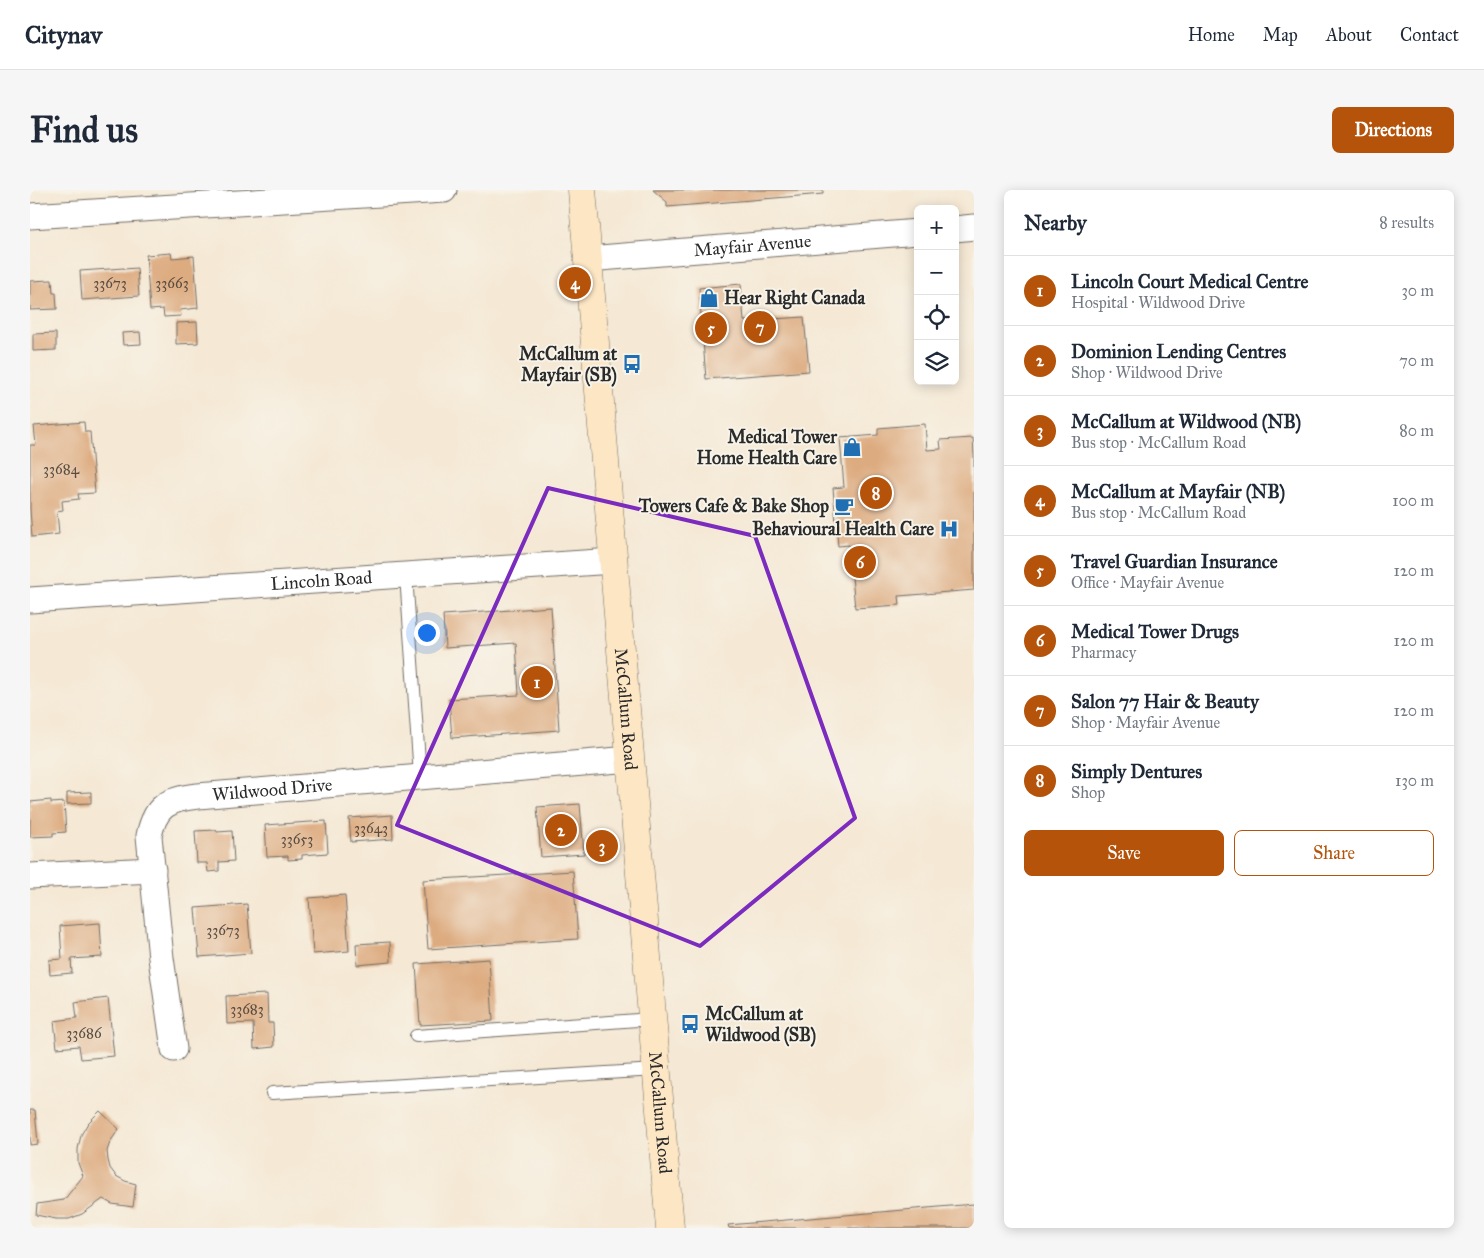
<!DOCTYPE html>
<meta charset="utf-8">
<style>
body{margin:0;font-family:"IM FELL Great Primer",serif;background:#f6f6f7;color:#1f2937}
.controls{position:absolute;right:15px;top:15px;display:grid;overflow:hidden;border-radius:8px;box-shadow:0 2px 12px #0003}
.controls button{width:45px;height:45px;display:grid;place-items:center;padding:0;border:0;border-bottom:1px solid #e0e1e3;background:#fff;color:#1f2937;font:25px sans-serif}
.you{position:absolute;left:396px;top:442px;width:18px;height:18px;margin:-12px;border:4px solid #fff;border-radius:50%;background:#1a73e8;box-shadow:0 0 0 8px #1a73e833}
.badge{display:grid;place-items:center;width:32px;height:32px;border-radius:50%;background:#b45309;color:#fff;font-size:16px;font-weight:700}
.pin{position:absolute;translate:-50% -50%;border:2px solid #fff;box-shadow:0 1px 5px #0006}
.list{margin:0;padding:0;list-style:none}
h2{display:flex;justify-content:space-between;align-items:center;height:65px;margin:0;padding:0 20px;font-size:21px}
h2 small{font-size:16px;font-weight:400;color:#747a83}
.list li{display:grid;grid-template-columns:32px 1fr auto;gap:15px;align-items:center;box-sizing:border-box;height:70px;padding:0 20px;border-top:1px solid #e0e1e3}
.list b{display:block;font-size:19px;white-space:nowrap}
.list p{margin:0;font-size:16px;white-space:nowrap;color:#747a83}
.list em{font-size:16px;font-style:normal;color:#747a83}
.actions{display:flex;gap:10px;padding:15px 20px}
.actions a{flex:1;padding:11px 0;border:1px solid #b45309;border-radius:8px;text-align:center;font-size:18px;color:#b45309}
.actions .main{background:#b45309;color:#fff}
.icon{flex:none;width:28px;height:28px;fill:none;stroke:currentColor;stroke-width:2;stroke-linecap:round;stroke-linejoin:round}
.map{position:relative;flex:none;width:944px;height:1038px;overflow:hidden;border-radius:8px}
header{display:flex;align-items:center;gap:30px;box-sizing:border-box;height:70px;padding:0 25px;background:#fff;border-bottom:1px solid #e0e1e3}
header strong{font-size:24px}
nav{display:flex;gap:28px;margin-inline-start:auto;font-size:18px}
.intro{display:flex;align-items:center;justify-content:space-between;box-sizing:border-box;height:120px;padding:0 30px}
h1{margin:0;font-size:35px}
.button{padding:12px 22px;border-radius:8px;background:#b45309;color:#fff;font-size:18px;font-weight:700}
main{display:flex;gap:30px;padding:0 30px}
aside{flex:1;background:#fff;border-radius:8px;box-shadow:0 2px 12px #0003}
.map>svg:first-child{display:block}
.building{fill:#ddab80}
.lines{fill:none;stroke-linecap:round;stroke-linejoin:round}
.service-casing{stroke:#726d66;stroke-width:14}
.minor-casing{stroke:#726d66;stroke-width:27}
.secondary-casing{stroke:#726d66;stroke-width:29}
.service{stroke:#fff;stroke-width:12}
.minor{stroke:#fff;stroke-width:25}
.secondary{stroke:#fce6c4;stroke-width:28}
.marked{fill:none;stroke:#7b2cbf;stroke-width:4;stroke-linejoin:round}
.labels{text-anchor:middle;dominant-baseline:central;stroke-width:4;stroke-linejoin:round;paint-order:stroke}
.number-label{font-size:15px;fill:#584b40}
.street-label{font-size:18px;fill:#2b2b2b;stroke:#f7f3e8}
.poi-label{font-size:18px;font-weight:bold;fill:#2b2b2b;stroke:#f7f3e8;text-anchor:end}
</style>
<header>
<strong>Citynav</strong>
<nav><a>Home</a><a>Map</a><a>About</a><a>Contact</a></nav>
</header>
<div class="intro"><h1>Find us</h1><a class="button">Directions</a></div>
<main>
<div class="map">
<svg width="944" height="1038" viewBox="0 0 944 1038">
<rect width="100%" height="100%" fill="#f7f3e8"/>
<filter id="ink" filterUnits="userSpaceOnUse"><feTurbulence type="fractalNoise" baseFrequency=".02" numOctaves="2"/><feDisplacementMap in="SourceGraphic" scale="10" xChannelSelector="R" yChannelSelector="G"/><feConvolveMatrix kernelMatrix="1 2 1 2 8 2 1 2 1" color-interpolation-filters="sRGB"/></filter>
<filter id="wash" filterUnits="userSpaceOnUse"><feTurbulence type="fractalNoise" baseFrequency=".0096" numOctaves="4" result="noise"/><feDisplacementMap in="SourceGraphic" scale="20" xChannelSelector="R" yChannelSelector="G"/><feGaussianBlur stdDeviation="1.12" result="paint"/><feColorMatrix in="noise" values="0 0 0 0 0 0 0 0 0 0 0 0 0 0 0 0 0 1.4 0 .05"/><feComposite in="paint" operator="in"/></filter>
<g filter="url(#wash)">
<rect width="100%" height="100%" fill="#f5e8d4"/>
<g id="blocks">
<path class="building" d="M 623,0 L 793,0 L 793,4 L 637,17 L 637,12 Z
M 141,63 L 142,68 L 164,66 L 168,118 L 150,120 L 151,126 L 134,127 L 133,119 L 120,120 L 116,65 Z
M 94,78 L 94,79 L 107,78 L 109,106 L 52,110 L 50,81 Z
M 22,90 L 23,103 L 26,103 L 27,119 L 0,120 L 0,91 Z
M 711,94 L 714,131 L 774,127 L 779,181 L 676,189 L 669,98 Z
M 167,132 L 168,153 L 146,154 L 146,133 Z
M 110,142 L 111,154 L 93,155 L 92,143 Z
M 26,143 L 26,160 L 3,161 L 3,144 Z
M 54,232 L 55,242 L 60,242 L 65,303 L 48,304 L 49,309 L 32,311 L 33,320 L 27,321 L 29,344 L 2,347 L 0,319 L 0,255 L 6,255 L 4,236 Z
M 895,234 L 897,260 L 911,259 L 910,250 L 943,248 L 944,266 L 944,400 L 869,406 L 870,415 L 825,418 L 819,355 L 808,356 L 803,298 L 814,297 L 810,248 L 848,245 L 848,238 Z
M 521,417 L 529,540 L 422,548 L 419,509 L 489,505 L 486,453 L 415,458 L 413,425 Z
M 61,602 L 61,613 L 37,614 L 37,603 Z
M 21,610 L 21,613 L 34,612 L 36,642 L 23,643 L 23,646 L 0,647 L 0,612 Z
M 550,614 L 554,664 L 511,667 L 507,617 Z
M 362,625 L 363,649 L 321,652 L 319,628 Z
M 296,631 L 298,663 L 272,665 L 272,669 L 258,670 L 258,666 L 237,667 L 235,635 Z
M 186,640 L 187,642 L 202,641 L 204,671 L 189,672 L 189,681 L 178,682 L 177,673 L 167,673 L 165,641 Z
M 543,681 L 548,749 L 398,759 L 393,690 Z
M 315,705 L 319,761 L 283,764 L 279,708 Z
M 217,714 L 221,763 L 169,767 L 165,718 Z
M 70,733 L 72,767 L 41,769 L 42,783 L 20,785 L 19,770 L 32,769 L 30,736 Z
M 360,752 L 361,772 L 327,775 L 326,754 Z
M 459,769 L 463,831 L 390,835 L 386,774 Z
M 237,804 L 238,833 L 243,833 L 244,857 L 224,859 L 223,833 L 197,834 L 196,806 Z
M 78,808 L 84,866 L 51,869 L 49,856 L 27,858 L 24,831 L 47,828 L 45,812 Z
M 0,920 L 5,920 L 8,954 L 0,955 Z
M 70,921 L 89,939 L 80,952 L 77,961 L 78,970 L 80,978 L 86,986 L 95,991 L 106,994 L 103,1017 L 82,1014 L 73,1009 L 52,1024 L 39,1029 L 26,1029 L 6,1025 L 7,1014 L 34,1010 L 53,986 L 48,973 L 48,959 L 51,945 L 58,933 Z
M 944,1014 L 944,1038 L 699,1038 L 698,1035 Z"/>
</g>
</g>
<g filter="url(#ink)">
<use href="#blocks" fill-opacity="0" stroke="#726d66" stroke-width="1"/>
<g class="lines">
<g class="service-casing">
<path id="service" d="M 376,385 L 390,586
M 386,846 L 622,829
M 242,903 L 626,880"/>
</g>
<g class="minor-casing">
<g id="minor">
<path d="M 0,26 L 414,0"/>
<path d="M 925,39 L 944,37"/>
<path id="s1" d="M 558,69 L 888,42"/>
<path id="s2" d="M 0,410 L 583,371"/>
<path d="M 0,686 L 123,680"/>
<path id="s3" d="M 144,859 L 131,768 L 119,646 C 125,616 138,609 168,606 L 600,569"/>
</g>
</g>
<g class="secondary-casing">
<g id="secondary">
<path id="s4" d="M 552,0 L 640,1038"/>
</g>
</g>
<use href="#service" class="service"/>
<use href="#minor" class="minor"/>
<use href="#secondary" class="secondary"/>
</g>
</g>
<path class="marked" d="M 518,298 L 725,346 L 825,628 L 670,756 L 367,635 Z"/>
<defs>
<g id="shop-bare" transform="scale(1.5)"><path d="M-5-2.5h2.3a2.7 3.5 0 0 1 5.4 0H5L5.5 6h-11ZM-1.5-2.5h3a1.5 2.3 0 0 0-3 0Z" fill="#1f6fb2" stroke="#f7f3e8" stroke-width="2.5" paint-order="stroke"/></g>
<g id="bus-bare" transform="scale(1.5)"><path d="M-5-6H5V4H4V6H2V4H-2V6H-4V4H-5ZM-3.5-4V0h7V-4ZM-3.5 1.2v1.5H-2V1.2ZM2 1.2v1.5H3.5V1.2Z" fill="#1f6fb2" stroke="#f7f3e8" stroke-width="2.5" paint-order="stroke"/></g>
<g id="cafe-bare" transform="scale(1.5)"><path d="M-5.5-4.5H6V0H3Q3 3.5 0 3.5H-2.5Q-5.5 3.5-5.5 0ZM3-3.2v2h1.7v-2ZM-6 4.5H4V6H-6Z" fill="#1f6fb2" stroke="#f7f3e8" stroke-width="2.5" paint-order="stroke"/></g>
<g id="hospital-bare" transform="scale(1.5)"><path d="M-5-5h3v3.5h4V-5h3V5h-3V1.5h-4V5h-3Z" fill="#1f6fb2" stroke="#f7f3e8" stroke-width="2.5" paint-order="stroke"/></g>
</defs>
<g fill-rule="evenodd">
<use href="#shop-bare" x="679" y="108"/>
<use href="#bus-bare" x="602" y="174"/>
<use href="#shop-bare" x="822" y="257"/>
<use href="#cafe-bare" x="814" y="316"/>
<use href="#hospital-bare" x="919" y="339"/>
<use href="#bus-bare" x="660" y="834"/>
</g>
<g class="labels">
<g class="number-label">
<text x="80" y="93">33673</text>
<text x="142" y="93">33663</text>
<text x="31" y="279">33684</text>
<text x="341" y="638">33643</text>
<text x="267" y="649">33653</text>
<text x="193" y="740">33673</text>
<text x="217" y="819">33683</text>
<text x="54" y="843">33686</text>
</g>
<g class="street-label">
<text stroke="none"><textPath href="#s1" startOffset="165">Mayfair Avenue</textPath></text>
<text stroke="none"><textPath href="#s2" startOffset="292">Lincoln Road</textPath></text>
<text stroke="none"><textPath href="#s4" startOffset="521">McCallum Road</textPath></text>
<text stroke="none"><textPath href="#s3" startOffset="359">Wildwood Drive</textPath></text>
<text stroke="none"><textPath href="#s4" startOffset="926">McCallum Road</textPath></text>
</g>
<g class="poi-label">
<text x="694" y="108" text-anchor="start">Hear Right Canada</text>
<text x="587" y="164">McCallum at<tspan x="587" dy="21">Mayfair (SB)</tspan></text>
<text x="807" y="247">Medical Tower<tspan x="807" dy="21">Home Health Care</tspan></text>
<text x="799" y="316">Towers Cafe &amp; Bake Shop</text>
<text x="904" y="339">Behavioural Health Care</text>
<text x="675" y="824" text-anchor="start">McCallum at<tspan x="675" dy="21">Wildwood (SB)</tspan></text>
</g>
</g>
</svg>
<div class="controls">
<button>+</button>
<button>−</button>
<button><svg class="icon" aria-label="locate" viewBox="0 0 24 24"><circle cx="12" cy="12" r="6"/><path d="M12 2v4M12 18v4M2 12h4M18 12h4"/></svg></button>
<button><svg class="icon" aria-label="layers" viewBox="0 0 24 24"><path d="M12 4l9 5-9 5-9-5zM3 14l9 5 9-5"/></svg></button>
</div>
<div class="you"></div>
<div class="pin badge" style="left:507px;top:492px">1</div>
<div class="pin badge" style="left:531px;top:640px">2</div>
<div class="pin badge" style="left:572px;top:656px">3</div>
<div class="pin badge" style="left:545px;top:93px">4</div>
<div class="pin badge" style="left:681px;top:138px">5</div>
<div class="pin badge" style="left:830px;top:372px">6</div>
<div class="pin badge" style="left:730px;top:137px">7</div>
<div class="pin badge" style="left:846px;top:303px">8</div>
</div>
<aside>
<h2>Nearby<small>8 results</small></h2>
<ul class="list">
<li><span class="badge">1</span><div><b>Lincoln Court Medical Centre</b><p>Hospital · Wildwood Drive</p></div><em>30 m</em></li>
<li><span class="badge">2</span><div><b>Dominion Lending Centres</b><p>Shop · Wildwood Drive</p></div><em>70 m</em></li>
<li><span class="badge">3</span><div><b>McCallum at Wildwood (NB)</b><p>Bus stop · McCallum Road</p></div><em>80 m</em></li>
<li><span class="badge">4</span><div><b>McCallum at Mayfair (NB)</b><p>Bus stop · McCallum Road</p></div><em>100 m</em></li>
<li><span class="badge">5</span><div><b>Travel Guardian Insurance</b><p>Office · Mayfair Avenue</p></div><em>120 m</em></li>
<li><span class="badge">6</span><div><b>Medical Tower Drugs</b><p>Pharmacy</p></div><em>120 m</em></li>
<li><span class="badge">7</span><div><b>Salon 77 Hair &amp; Beauty</b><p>Shop · Mayfair Avenue</p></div><em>120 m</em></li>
<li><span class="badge">8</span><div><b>Simply Dentures</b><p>Shop</p></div><em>130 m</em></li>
</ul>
<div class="actions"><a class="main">Save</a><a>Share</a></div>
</aside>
</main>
